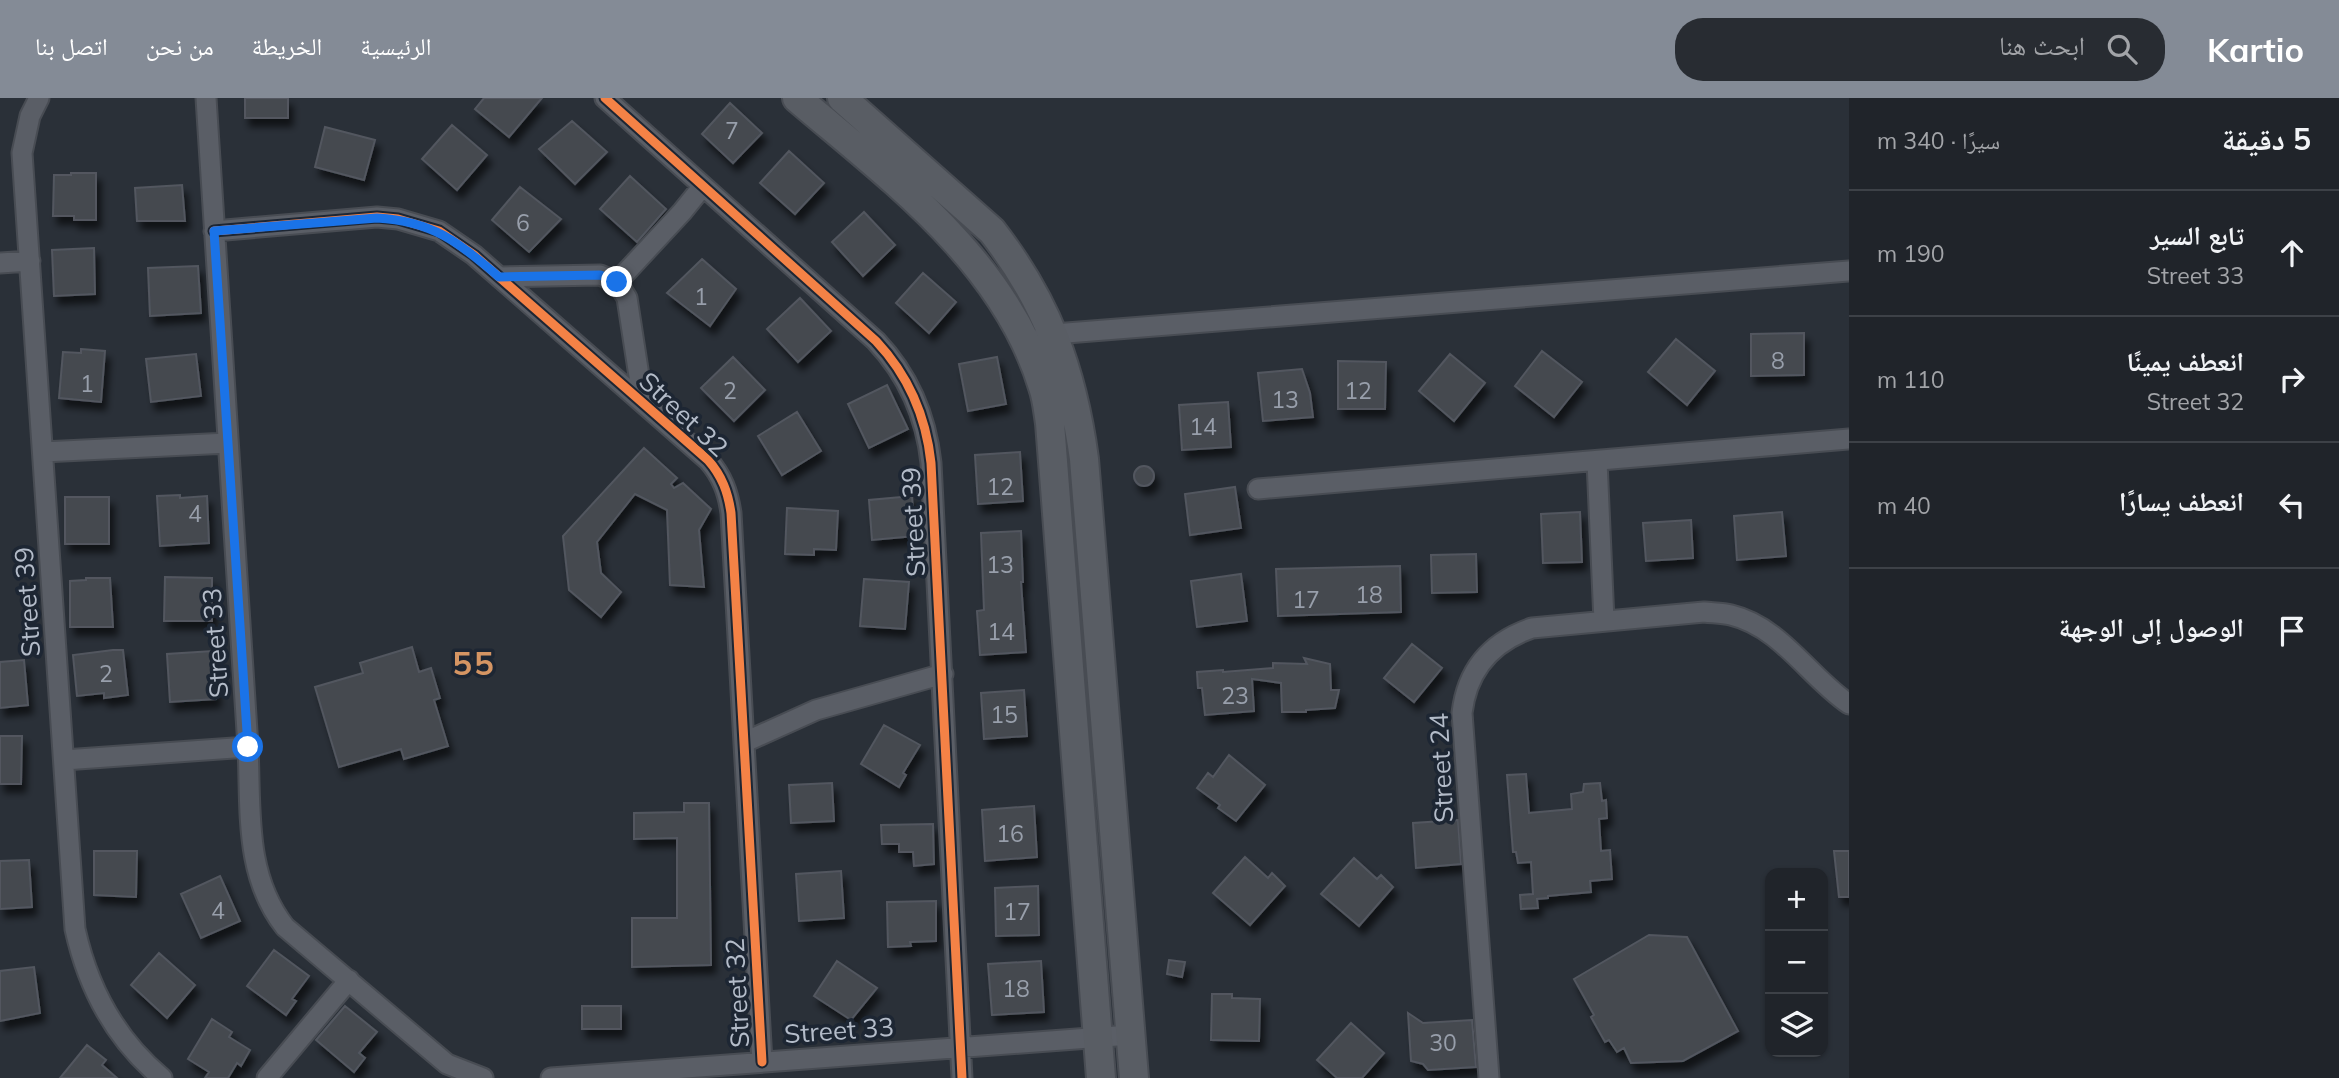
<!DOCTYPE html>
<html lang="ar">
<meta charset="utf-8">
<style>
body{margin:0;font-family:Mulish,"Noto Naskh Arabic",sans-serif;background:#282c32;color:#f1f3f6;direction:rtl}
.controls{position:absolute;right:21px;bottom:21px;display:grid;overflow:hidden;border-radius:14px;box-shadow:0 2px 5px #0004}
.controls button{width:63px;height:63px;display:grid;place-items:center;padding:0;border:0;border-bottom:2px solid #3d4147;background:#20242a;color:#f1f3f6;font:35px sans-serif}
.stop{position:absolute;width:21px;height:21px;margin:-16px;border:5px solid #1a73e8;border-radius:50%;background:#fff}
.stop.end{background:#1a73e8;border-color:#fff;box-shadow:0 2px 7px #0008}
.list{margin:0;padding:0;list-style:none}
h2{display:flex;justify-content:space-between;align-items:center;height:91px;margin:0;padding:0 28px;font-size:30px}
h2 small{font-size:23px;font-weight:400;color:#a2a4a8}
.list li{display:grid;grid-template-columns:46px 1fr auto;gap:21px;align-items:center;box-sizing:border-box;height:126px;padding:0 28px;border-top:2px solid #3d4147}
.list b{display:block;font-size:26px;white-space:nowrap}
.list p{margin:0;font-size:23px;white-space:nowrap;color:#a2a4a8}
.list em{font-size:23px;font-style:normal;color:#a2a4a8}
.icon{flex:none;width:38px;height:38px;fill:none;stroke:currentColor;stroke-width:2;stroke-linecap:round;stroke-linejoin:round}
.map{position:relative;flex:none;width:1849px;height:980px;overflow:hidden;direction:ltr}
header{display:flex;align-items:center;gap:42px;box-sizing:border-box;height:98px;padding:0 35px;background:#848b96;color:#fff}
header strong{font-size:33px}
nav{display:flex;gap:38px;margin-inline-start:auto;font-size:24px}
.search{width:490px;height:63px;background:#282c32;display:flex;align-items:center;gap:18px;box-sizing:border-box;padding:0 24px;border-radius:28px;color:#a2a4a8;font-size:26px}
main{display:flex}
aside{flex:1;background:#20242a}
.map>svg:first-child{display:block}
.building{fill:#444950;stroke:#52575f;stroke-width:2;filter:url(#shadow)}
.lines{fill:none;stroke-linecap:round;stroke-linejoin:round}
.street-casing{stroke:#484c53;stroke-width:23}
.secondary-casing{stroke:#484c53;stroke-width:32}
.street{stroke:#5a5e66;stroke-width:19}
.secondary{stroke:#595d64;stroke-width:28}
.cycleway-casing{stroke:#1d2633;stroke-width:13}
.cycleway{stroke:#f48246;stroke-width:9}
.route{stroke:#1a73e8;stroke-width:9}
.labels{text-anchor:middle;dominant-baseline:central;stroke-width:7;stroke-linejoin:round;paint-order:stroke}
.number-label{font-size:23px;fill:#989fab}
.street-label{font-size:26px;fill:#b4bcc9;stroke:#1d2633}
.district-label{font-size:33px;font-weight:bold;letter-spacing:2px;fill:#d59563;stroke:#1d2633}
</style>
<header>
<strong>Kartio</strong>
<div class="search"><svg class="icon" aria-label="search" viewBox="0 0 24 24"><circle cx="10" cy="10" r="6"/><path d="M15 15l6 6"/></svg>ابحث هنا</div>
<nav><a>الرئيسية</a><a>الخريطة</a><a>من نحن</a><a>اتصل بنا</a></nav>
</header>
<main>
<aside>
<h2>5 دقيقة<small>سيرًا · 340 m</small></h2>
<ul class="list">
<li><svg class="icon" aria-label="ahead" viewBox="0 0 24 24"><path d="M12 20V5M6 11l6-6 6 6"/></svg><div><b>تابع السير</b><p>Street 33</p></div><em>190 m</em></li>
<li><svg class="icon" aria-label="right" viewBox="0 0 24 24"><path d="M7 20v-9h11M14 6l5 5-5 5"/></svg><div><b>انعطف يمينًا</b><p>Street 32</p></div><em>110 m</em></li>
<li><svg class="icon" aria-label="left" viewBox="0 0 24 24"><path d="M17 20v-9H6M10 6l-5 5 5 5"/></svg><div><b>انعطف يسارًا</b></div><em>40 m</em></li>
<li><svg class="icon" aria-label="arrive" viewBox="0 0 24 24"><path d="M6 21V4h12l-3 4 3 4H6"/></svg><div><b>الوصول إلى الوجهة</b></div></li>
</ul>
</aside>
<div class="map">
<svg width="1849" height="980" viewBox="0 0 1849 980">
<defs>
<filter id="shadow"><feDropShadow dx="4.5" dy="8" stdDeviation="3.5" flood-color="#0009"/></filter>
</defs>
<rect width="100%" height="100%" fill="#2a3038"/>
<path class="building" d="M 245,0 L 288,0 L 288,20 L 245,20 Z
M 484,0 L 542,0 L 509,39 L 475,11 Z
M 730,5 L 762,35 L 733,65 L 702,36 Z
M 572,23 L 607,54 L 575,86 L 539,51 Z
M 452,27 L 487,57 L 457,92 L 422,61 Z
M 325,29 L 375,42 L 364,82 L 315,69 Z
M 789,53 L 824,85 L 795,116 L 760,85 Z
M 71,75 L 96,75 L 96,122 L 74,122 L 74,118 L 53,118 L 54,77 L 71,77 Z
M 630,78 L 666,111 L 637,144 L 600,111 Z
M 182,87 L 185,123 L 137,123 L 135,90 Z
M 520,89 L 561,121 L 529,154 L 492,122 Z
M 864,114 L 895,147 L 863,178 L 832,144 Z
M 94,150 L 95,196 L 54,198 L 52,152 Z
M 702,161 L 736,191 L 710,228 L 667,195 Z
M 198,168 L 201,215 L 150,218 L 148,170 Z
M 923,175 L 956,204 L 929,235 L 896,205 Z
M 800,200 L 831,233 L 798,264 L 767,231 Z
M 1804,235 L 1804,277 L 1751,278 L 1751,236 Z
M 1676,241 L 1715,273 L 1687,307 L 1648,274 Z
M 81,251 L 105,253 L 101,304 L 59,300 L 63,254 L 81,255 Z
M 1542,253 L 1582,284 L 1554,319 L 1515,288 Z
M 196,256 L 201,298 L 151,304 L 146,261 Z
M 1450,256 L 1485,285 L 1454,323 L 1419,293 Z
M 733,259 L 765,292 L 734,323 L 701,290 Z
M 997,259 L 1006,306 L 968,313 L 959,266 Z
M 1338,263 L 1386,264 L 1385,311 L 1338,311 Z
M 1302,271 L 1310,295 L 1313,319 L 1263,323 L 1258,275 Z
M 887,287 L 908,331 L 869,350 L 848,306 Z
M 1228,304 L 1231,349 L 1182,352 L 1179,307 Z
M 797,314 L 821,353 L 782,377 L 758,338 Z
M 644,350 L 677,380 L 671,386 L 674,390 L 683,385 L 711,411 L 699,432 L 704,489 L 670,487 L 667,412 L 635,396 L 597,444 L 601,475 L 621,494 L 601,519 L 569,492 L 563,438 Z
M 1020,354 L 1023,403 L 978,406 L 975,357 Z
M1134 378a10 10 0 1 1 20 0a10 10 0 1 1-20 0Z
M 1235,389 L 1241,430 L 1190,437 L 1185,396 Z
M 180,397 L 180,400 L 207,398 L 209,445 L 160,448 L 157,398 Z
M 912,398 L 915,438 L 872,442 L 869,402 Z
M 65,399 L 109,399 L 109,446 L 65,446 Z
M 787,410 L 838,413 L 836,452 L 814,451 L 814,457 L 785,456 Z
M 1580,414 L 1582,464 L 1543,465 L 1541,416 Z
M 1782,414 L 1786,458 L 1737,462 L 1734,418 Z
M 1691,422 L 1693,460 L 1646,463 L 1643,425 Z
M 1021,433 L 1023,484 L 1021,484 L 1026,554 L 980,557 L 977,513 L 984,512 L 981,435 Z
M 1476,456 L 1477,494 L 1432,495 L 1431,457 Z
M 1400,468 L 1401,514 L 1278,518 L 1276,471 Z
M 1241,476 L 1247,523 L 1197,529 L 1191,483 Z
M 165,479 L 212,480 L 212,523 L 164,523 Z
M 86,480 L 110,480 L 113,529 L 70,529 L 70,483 L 86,482 Z
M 864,481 L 909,484 L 905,531 L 860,528 Z
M 1412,546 L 1442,570 L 1414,604 L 1384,580 Z
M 412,549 L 419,574 L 431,570 L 440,600 L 434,602 L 448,648 L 404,661 L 401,651 L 339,669 L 315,589 L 363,575 L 360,565 Z
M 113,552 L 123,552 L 128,597 L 104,600 L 104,595 L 77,598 L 73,557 Z
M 213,553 L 216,601 L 170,604 L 167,556 Z
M 1304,560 L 1330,566 L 1331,592 L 1339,592 L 1335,610 L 1306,612 L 1306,614 L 1282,614 L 1281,585 L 1252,581 L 1254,613 L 1205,617 L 1202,590 L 1198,590 L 1197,574 L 1223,572 L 1223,574 L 1273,570 L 1273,565 L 1307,566 Z
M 24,562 L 28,607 L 0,610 L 0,564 Z
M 1024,592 L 1027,638 L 984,641 L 981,595 Z
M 884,627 L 920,647 L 903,675 L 906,677 L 899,689 L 861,666 Z
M 0,638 L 22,638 L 21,686 L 0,686 Z
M 1229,657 L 1265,687 L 1236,723 L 1218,710 L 1220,707 L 1197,690 L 1208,675 L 1213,679 Z
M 1526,676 L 1529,715 L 1572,711 L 1571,696 L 1583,694 L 1584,686 L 1600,685 L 1602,703 L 1606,702 L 1607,720 L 1599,721 L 1601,753 L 1610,752 L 1612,781 L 1590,783 L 1591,794 L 1548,798 L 1548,800 L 1537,801 L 1538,810 L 1521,811 L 1520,797 L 1533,796 L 1531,764 L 1518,765 L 1516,754 L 1513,754 L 1507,677 Z
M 832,685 L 834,723 L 791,725 L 789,687 Z
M 684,705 L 709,705 L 711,867 L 632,869 L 632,820 L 677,820 L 677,740 L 634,741 L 634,715 L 684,714 Z
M 1034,708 L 1037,759 L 985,763 L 982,712 Z
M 1458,722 L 1461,766 L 1416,770 L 1413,725 Z
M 933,726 L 934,766 L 914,768 L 913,754 L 899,754 L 899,746 L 882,746 L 881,727 Z
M 94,753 L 137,753 L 136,799 L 94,797 Z
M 1834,753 L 1849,753 L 1849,799 L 1839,799 Z
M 1245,759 L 1268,780 L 1272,775 L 1285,788 L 1250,827 L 1213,795 Z
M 1354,760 L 1377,781 L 1381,777 L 1393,789 L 1359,828 L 1321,796 Z
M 29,762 L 32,809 L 0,811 L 0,763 Z
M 841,773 L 844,820 L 799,823 L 796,776 Z
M 220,778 L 240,823 L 201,840 L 181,796 Z
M 1038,788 L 1039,837 L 996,838 L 995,790 Z
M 936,803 L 936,843 L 910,844 L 911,848 L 888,849 L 887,804 Z
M 1649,837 L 1687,839 L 1738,933 L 1683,963 L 1631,965 L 1624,950 L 1617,954 L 1609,942 L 1605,944 L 1591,919 L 1594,917 L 1574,881 Z
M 274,852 L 309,878 L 292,901 L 296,903 L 286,917 L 247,888 Z
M 159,855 L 195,887 L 167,920 L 131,887 Z
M 1169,862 L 1185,864 L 1182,879 L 1167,876 Z
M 837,863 L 877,890 L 851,922 L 814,898 Z
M 1041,863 L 1044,914 L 992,917 L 988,866 Z
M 34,869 L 40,915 L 0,923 L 0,873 Z
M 1212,896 L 1232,896 L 1232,900 L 1260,901 L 1259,943 L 1211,942 Z
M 345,908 L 377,934 L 359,955 L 365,960 L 354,974 L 316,942 Z
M 582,908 L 621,908 L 621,931 L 582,931 Z
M 1408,915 L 1423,925 L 1472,922 L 1476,969 L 1428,972 L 1423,966 L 1411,963 Z
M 212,921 L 232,934 L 229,939 L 250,952 L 241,968 L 237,965 L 228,980 L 205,980 L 209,974 L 188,961 Z
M 1351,925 L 1384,955 L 1362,980 L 1337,980 L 1317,962 Z
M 87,947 L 106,962 L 102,967 L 117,980 L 60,980 Z"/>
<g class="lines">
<g class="street-casing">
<path id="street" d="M 39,0 L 30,18 L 22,55 L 75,831 C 88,890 115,941 162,980
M 206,0 L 248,649 C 251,711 244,777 285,829 L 447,966 L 483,980
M 605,0 L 876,243 C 909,278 926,318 931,365 L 962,980
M 214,133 L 377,119 L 398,121 L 439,133 L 474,157 L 708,362 C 722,378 728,394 731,415 L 762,964
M 0,165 L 30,163
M 499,179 L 600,177 L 617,184 L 627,200 L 643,304
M 617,184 L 682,114 L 703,88
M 1041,240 L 1054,236 L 1849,173
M 43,354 L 228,345
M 1597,363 L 1604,523
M 1258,391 L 1849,341
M 745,644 L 816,612 L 943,576
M 64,662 L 248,649
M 267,980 L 349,882
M 551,980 L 1130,937
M 1489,980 L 1462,615 C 1467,572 1491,544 1532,530 L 1704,514 C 1713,515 1723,515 1731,517 C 1781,529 1809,579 1849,606"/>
</g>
<g class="secondary-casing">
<path id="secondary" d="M 797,0 C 892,81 1005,163 1043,289 C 1047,300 1048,313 1050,325 L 1101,980
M 842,0 L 992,133 C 1047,204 1072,272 1084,361 L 1134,980"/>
</g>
<use href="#street" class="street"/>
<use href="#secondary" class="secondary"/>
<g class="cycleway-casing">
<path id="cycleway" d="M 605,0 L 876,243 C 909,278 926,318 931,365 L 962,980
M 214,133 L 377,119 L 398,121 L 439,133 L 474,157 L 708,362 C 722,378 728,394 731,415 L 762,964"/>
</g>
<use href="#cycleway" class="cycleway"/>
</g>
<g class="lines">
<path class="route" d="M 248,649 L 214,133 L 377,120 C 432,123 459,144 499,179 L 600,177 L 617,184"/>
</g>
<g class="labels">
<g class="number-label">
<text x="732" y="32">7</text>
<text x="523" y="124">6</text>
<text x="701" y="198">1</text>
<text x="1778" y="262">8</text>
<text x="87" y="285">1</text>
<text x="730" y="292">2</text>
<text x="1358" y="292">12</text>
<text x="1285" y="301">13</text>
<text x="1203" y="328">14</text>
<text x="1000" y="388">12</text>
<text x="195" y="415">4</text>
<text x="1000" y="466">13</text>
<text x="1369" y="496">18</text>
<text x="1306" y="501">17</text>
<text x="1001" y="533">14</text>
<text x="106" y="575">2</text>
<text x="1235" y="597">23</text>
<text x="1004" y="616">15</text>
<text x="1010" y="735">16</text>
<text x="218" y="812">4</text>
<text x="1017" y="813">17</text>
<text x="1016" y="890">18</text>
<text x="1443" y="944">30</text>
</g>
<g class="street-label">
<text transform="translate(684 316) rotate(43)">Street 32</text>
<text transform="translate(913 424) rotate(-93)">Street 39</text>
<text transform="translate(27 504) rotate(-94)">Street 39</text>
<text transform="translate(215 545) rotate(-94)">Street 33</text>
<text transform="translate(1441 670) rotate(-93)">Street 24</text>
<text transform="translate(737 895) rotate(-93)">Street 32</text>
<text transform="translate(839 932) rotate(-4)">Street 33</text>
</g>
<g class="district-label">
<text x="474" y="564">55</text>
</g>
</g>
</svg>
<div class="controls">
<button>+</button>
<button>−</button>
<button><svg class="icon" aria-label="layers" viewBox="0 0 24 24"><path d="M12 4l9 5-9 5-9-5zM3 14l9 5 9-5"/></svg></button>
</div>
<div class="stop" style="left:248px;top:649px"></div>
<div class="stop end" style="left:617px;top:184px"></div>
</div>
</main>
